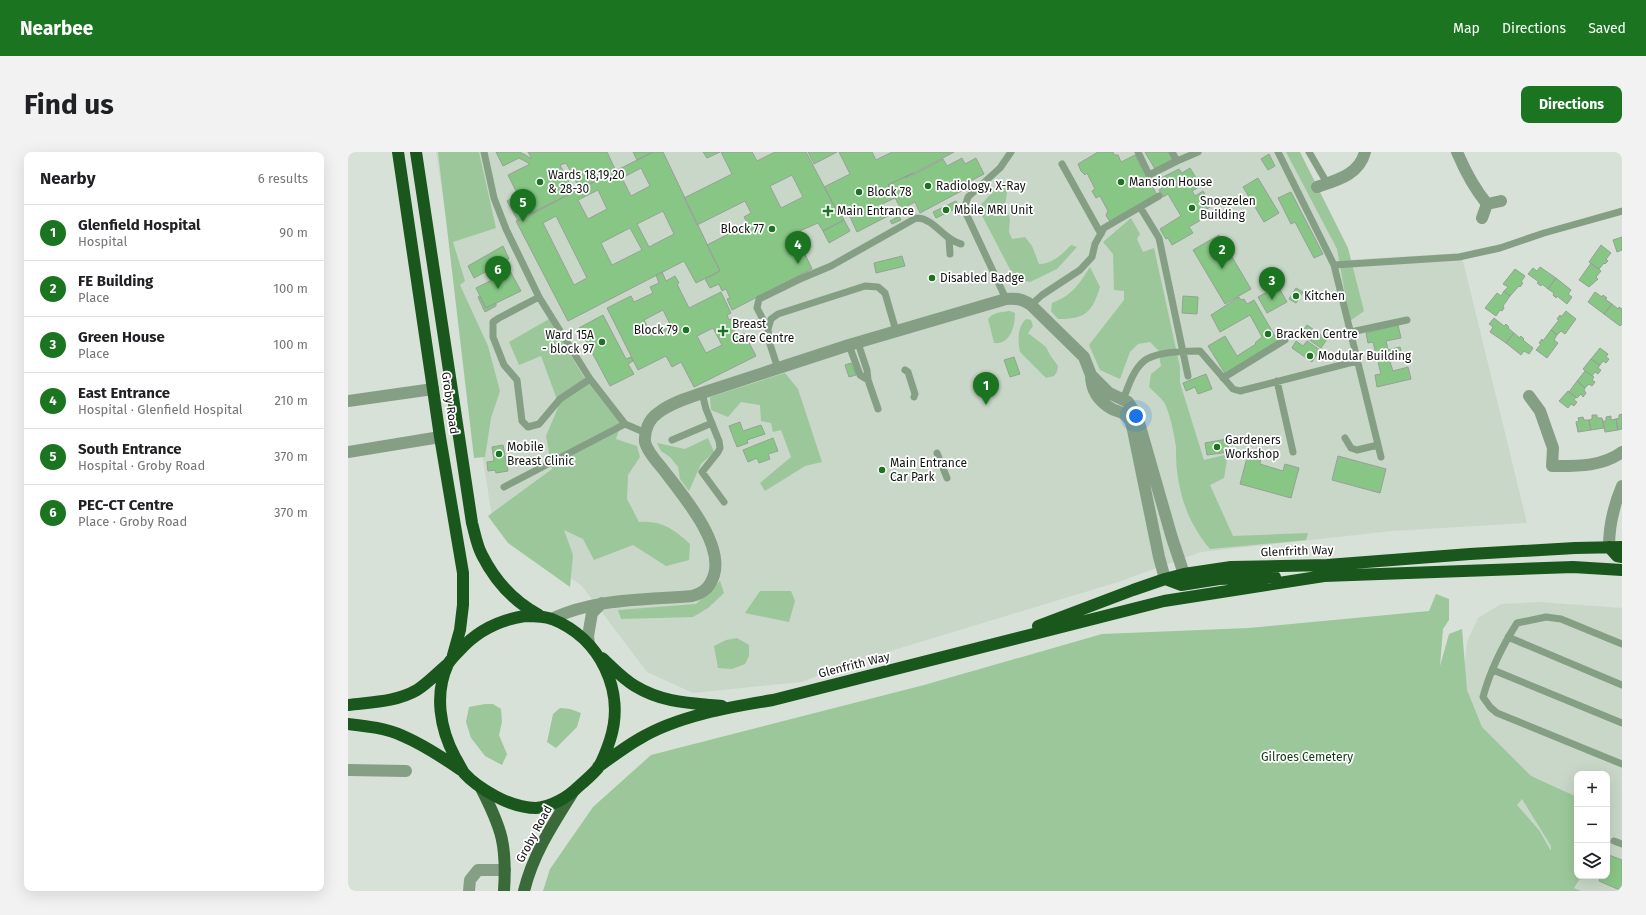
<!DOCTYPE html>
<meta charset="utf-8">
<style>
body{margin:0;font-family:"Fira Sans",sans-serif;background:#f2f2f2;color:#202124}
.controls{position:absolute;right:12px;bottom:12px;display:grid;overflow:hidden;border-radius:8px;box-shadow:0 4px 16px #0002}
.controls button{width:36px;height:36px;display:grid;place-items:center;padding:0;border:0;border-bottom:1px solid #e0e0e0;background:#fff;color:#202124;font:20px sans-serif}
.you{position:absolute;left:788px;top:264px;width:14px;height:14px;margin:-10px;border:3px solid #fff;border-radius:50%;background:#1a73e8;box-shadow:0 0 0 6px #1a73e833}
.badge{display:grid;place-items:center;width:26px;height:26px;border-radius:50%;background:#1a7420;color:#fff;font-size:13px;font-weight:700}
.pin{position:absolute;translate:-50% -33px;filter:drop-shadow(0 1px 2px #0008)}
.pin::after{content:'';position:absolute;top:21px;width:14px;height:12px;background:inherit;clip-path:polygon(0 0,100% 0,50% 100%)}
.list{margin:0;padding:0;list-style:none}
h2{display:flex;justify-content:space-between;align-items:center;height:52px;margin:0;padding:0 16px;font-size:17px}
h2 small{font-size:13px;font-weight:400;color:#757577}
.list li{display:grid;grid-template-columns:26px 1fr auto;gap:12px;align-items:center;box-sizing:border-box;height:56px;padding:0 16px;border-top:1px solid #e0e0e0}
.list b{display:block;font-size:15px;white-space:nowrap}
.list p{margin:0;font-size:13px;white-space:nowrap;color:#757577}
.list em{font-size:13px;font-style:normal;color:#757577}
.icon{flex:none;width:22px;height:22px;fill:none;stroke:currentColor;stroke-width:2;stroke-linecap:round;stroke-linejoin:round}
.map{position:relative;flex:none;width:1274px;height:739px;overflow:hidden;border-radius:8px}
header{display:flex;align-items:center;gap:24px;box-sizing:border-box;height:56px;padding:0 20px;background:#1a7420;color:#fff}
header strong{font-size:19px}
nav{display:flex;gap:22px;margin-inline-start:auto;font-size:14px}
.intro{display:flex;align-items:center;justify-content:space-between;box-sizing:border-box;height:96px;padding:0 24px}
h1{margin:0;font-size:28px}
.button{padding:10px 18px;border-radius:8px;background:#1a7420;color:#fff;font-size:14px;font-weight:700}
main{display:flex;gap:24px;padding:0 24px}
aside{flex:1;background:#fff;border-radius:8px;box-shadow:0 4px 16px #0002}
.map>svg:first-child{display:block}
.built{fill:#c8d7c7;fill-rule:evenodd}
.green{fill:#9cc79b;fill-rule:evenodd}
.building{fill:#88c686;stroke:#97a097;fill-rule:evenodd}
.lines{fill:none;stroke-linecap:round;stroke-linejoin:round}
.lane{stroke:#859f84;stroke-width:7}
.street{stroke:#859f84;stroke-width:12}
.primary{stroke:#3a6a39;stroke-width:12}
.highway{stroke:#1a571d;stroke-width:12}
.poi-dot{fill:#1a7420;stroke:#fff;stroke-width:1.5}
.labels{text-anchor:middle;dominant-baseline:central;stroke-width:3.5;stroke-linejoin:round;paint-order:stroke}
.poi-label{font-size:12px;fill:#121512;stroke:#fff;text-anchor:start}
.street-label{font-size:12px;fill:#121512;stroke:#fff}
.park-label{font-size:12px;fill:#0f3a11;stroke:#fff}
</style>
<header>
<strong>Nearbee</strong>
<nav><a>Map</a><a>Directions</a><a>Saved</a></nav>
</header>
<div class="intro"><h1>Find us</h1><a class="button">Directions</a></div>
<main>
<aside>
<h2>Nearby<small>6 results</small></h2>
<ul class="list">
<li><span class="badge">1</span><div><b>Glenfield Hospital</b><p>Hospital</p></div><em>90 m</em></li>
<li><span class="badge">2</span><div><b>FE Building</b><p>Place</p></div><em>100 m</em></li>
<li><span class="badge">3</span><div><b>Green House</b><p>Place</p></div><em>100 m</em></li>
<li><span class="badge">4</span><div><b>East Entrance</b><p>Hospital · Glenfield Hospital</p></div><em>210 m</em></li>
<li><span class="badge">5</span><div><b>South Entrance</b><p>Hospital · Groby Road</p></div><em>370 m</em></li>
<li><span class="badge">6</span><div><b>PEC-CT Centre</b><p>Place · Groby Road</p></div><em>370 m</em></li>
</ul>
</aside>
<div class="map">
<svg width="1274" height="739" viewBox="0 0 1274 739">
<rect width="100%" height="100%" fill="#d8e1d7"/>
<path class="built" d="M 88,0 L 944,0 L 997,108 L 1113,101 L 1179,371 L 1044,379 L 853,400 L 770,430 L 490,515 L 454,530 L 345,541 L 299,520 L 234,434 L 145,372 Z
M 1190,450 L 1274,456 L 1274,739 L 1233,739 L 1222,735 L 1109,587 L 1119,490 L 1130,466 L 1153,452 ZM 1229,622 L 1259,622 L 1259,724 L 1229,724 Z"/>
<path class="green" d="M 90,0 L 131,0 L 148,76 L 105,90 L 117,129 L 112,133 L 140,194 L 152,239 L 143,266 L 137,305 L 126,306 Z
M 938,0 L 952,0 L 1000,96 L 1016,159 L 1002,169 L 989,97 Z
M 655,28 L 659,41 L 657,54 L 662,67 L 661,80 L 664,87 L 677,85 L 684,94 L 691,112 C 705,112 714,102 723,93 L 729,95 L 709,117 L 682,130 L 667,127 L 630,56 Z
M 783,66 L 792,82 L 789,87 L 795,100 L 806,96 L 832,215 L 832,231 L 856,308 L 880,302 L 876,326 L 862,333 L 885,384 L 960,381 L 958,388 L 862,397 C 842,373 833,350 829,319 C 828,311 828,303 828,295 C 826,282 822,261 816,250 C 812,245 806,240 801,235 L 803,222 L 813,214 L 810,198 L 802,190 L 790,192 L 782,200 L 772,227 L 752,218 L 741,193 L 776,148 L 776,139 L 766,138 L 765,102 L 755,90 Z
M 742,115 L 752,135 C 744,161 737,167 710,167 L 703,159 L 704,151 C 725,143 731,132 742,115 Z
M 662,159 L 667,161 C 667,175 662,193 646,191 L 640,167 C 645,160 654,160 662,159 Z
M 201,167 L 237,227 L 273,272 L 268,287 L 289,294 L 292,305 L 280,323 L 279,347 L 291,370 C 313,368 326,377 342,392 L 341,408 L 318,414 L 285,393 L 246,408 L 235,387 L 216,378 L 225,403 L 222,435 L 160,391 L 140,364 L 204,317 L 198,284 L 211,253 L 193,204 L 171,213 L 161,190 Z
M 678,167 L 683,168 L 685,174 L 680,181 L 698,195 L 702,203 L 710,214 L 709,220 L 706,224 L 698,226 L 672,200 C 670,189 669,175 678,167 Z
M 437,221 L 450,237 L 474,310 L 457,314 L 417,339 L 412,331 L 443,305 L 433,278 L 425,280 L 423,271 L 413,269 L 412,253 L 393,250 L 380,265 L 363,258 L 362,245 Z
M 360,286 L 366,300 L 353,312 L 341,339 L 332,327 L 330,315 L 322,305 L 313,299 L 309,291 L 337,297 Z
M 372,429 L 376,441 L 360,456 L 345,465 L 273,467 L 270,458 L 348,452 Z
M 412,439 L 443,439 L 447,449 L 441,470 L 397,461 Z
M 1088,442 L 1101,447 L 1101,468 L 1095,477 L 1092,514 L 1101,482 L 1114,477 L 1119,538 L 1134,575 L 1183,624 L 1229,645 L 1229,724 L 1245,724 L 1231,728 L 1226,736 L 1233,739 L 195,739 L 202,717 L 245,655 L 303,603 L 576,533 L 754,482 L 901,476 L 1081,459 ZM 1174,647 L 1203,694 L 1203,699 L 1191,678 L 1169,653 Z
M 389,486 L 401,493 L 401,504 L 397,512 L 384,517 L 370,516 L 366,494 L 378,488 Z
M 137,552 L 145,552 L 153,557 L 154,570 L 151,583 L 159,602 L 154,613 L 137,604 L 123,586 L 118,570 L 121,555 Z
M 212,556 L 222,557 L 233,561 L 229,575 L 208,596 L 199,590 L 205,562 Z"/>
<path class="building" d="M 148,0 L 172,0 L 184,7 L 180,0 L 259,0 L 268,19 L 232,37 L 218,11 L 212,13 L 226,40 L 170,69 L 159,49 L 170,43 L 160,23 L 182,12 L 171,6 L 155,14 Z
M 285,0 L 305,0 L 289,8 Z
M 305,0 L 315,0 L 372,119 L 348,131 L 336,109 L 220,169 L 168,69 ZM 293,16 L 302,34 L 283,44 L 274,26 ZM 250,38 L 259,57 L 240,67 L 230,48 ZM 315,59 L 326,82 L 301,95 L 289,72 ZM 208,64 L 239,126 L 226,133 L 195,71 ZM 282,76 L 294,98 L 264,113 L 253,91 Z
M 355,0 L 372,0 L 359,6 Z
M 373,0 L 404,0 L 409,9 L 427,0 L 458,0 L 490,61 L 492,60 L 496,68 L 475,79 L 470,71 L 447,81 L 464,117 L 384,158 L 379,147 L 382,146 L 378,137 L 374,139 L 371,132 L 362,136 L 357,127 L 372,119 L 359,93 L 400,72 L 396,65 L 403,61 L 397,49 L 349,73 L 336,46 L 384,22 ZM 444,23 L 455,45 L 433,56 L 422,34 Z
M 460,0 L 489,0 L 466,12 Z
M 491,0 L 524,0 L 528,8 L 544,0 L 606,0 L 557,26 L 565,21 L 540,33 L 547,46 L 534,52 L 540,64 L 509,80 L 498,56 L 490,61 L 476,35 L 502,22 Z
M 750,0 L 765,0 L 766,3 L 770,3 L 773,10 L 787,3 L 809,43 L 763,70 L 760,67 L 758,63 L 760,59 L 752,44 L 748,46 L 744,39 L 747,37 L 739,21 L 737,23 L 733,19 L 730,12 Z
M 797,0 L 821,0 L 824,7 L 807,17 Z
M 921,2 L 927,14 L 920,18 L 913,7 Z
M 614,6 L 617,12 L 628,6 L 636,22 L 617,32 L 619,36 L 572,61 L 567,50 L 553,57 L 540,33 L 565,21 L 565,23 L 595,7 L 599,14 Z
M 842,16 L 853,34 L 844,39 L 847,44 L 855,39 L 864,54 L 855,59 L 858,65 L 841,75 L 845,81 L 824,93 L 820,86 L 818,87 L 812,77 L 833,64 L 820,42 L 815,45 L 811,38 L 817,34 L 813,26 L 831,17 L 834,21 Z
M 910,26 L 931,61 L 916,70 L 895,35 Z
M 943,40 L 975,102 L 966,106 L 947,70 L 943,72 L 930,46 Z
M 608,49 L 611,55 L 588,66 L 585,60 Z
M 551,64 L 553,68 L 544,72 L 542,69 Z
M 496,68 L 502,79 L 481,91 L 475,79 Z
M 871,83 L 903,137 L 877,152 L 845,98 Z
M 1274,85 L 1274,98 L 1269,100 L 1265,88 Z
M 1253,93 L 1263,101 L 1258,107 L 1260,109 L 1257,112 L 1256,111 L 1251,117 L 1241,110 Z
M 155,94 L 161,107 L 126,126 L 120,114 Z
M 554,104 L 557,114 L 528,121 L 526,111 Z
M 1243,111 L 1253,119 L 1248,125 L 1250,127 L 1241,135 L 1231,128 Z
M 1192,115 L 1208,126 L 1200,137 L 1194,132 L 1193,134 L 1189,131 L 1191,130 L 1180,122 L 1185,116 L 1189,119 Z
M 1167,117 L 1177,124 L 1173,130 L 1175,131 L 1172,135 L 1171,134 L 1162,144 L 1156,139 L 1160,135 L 1155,132 Z
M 162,119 L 173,139 L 138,156 L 128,136 Z
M 314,120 L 318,129 L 327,124 L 331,131 L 329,132 L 341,156 L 373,140 L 383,161 L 379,163 L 381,168 L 384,166 L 387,174 L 384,175 L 389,184 L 396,181 L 408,204 L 346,235 L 333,210 L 324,215 L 318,204 L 290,218 L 259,156 L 283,144 L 286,150 L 305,141 L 302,135 L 311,131 L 308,123 ZM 315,158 L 323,174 L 304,184 L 296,168 ZM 365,176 L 374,193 L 358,201 L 349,184 Z
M 1208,126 L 1223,138 L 1220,142 L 1224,145 L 1219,152 L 1209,144 L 1208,146 L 1205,143 L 1206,141 L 1200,137 Z
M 930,134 L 939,150 L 919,161 L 910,145 Z
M 948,136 L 955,140 L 948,151 L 941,147 Z
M 1156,139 L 1162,144 L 1155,154 L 1156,156 L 1154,159 L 1152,158 L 1148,164 L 1137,156 L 1149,141 L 1153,144 Z
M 1247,140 L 1254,145 L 1255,143 L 1259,146 L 1257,147 L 1264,152 L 1256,162 L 1240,150 Z
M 132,144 L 138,156 L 148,151 L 148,154 L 137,160 L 130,145 Z
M 835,144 L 850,145 L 849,162 L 834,161 Z
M 891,145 L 893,148 L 896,147 L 899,152 L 906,148 L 931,191 L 878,223 L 860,194 L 877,184 L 889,204 L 908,192 L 907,191 L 914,185 L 902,163 L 872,180 L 863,163 Z
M 1264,152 L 1270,157 L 1271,155 L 1274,157 L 1274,172 L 1272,174 L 1256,162 Z
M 1218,159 L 1228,167 L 1217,182 L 1213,179 L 1209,183 L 1203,178 L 1211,168 L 1209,167 L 1212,163 L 1213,165 Z
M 255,163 L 278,207 L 283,205 L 285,209 L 280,212 L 286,222 L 262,234 L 231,176 Z
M 1146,166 L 1156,174 L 1158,172 L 1161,175 L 1160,176 L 1166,181 L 1158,191 L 1142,180 L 1145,175 L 1141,172 Z
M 959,173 L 979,187 L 973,196 L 953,182 Z
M 1050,173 L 1053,186 L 1038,189 L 1040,198 L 1052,195 L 1055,207 L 1042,210 L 1045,219 L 1060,215 L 1063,227 L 1029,235 L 1027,223 L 1033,222 L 1025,190 L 1020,191 L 1018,181 Z
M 1203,178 L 1209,183 L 1206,188 L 1210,191 L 1199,206 L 1188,198 L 1193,192 L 1191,191 L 1194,187 L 1195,189 Z
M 1166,181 L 1172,186 L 1173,184 L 1176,187 L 1175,188 L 1185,196 L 1181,202 L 1176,199 L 1173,203 L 1158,191 Z
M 948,189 L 955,194 L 959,189 L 972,198 L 964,210 L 944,196 Z
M 1252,196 L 1260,202 L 1258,205 L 1261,207 L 1258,211 L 1255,209 L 1252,213 L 1243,207 Z
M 666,205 L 672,222 L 662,225 L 656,208 Z
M 1243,207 L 1252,213 L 1250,216 L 1253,218 L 1250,222 L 1247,220 L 1244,224 L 1235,217 Z
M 503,211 L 508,223 L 501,225 L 497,213 Z
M 1237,219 L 1246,225 L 1244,228 L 1247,230 L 1244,234 L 1241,232 L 1237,236 L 1229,229 Z
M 858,222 L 864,237 L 850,242 L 847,235 L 838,239 L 835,231 Z
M 1229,229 L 1237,236 L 1236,238 L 1238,241 L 1235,245 L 1233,242 L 1229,246 L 1221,240 Z
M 1220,239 L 1228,245 L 1226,248 L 1229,250 L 1226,254 L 1223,252 L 1220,256 L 1211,249 Z
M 1274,262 L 1274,277 L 1270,278 L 1268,267 L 1271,266 L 1271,263 Z
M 1244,263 L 1249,263 L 1249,266 L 1254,266 L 1256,276 L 1243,278 L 1241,268 L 1244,267 Z
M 1263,264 L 1263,268 L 1268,267 L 1270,278 L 1257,280 L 1255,269 L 1258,269 L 1258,265 Z
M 1235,265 L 1236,268 L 1241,268 L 1243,278 L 1230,280 L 1228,270 L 1231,269 L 1230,266 Z
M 392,270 L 395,279 L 413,273 L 417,282 L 399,288 L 400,291 L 389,295 L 381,274 Z
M 425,286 L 430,299 L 420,302 L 422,307 L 411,311 L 409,306 L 400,310 L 395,298 Z
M 879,287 L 881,300 L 859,303 L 857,291 Z
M 155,293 L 160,319 L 148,321 L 147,318 L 140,319 L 139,310 L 146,309 L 144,295 Z
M 900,302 L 913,306 L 912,312 L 935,319 L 937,312 L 951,316 L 943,346 L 892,332 Z
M 990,304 L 1038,317 L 1032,341 L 984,328 Z
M 1261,703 L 1274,708 L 1274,739 L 1251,729 L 1253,724 L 1259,724 L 1259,708 Z"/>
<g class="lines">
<path class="lane" d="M 136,0 L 146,46 L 158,77 L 191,145 L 242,227 L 277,272 L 298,281
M 790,0 L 801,23 L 829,9
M 824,0 L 829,9 L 850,0
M 930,0 L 986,113 L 1033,305
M 961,0 L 979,31
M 714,12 L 753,82
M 792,55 L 811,86 L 840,224
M 601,87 L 602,102
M 986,113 L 1111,105 L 1152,96 L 1196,81 L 1274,59
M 191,145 L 151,166 L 145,170 L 145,185 L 156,213 L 169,228 L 174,269 L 180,275 L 191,272 L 212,247 L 242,227
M 658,147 L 616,57 L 620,45 L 652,16 L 663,0
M 683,153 L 694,143 L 732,118 L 744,105 L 747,92 L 756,76 L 811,44
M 420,177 L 423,167 L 430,162 L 517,134 L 530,135 L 537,141 L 548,179
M 1003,180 L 1059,168
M 510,191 L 519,218 L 520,228 L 530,257
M 501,193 L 512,223 L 520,228
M 430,217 L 421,189 L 420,177 L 409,156 L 411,147 L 452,127 L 483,114 L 568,66 C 587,66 594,87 613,92
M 557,218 L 560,220 L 567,242 L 566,245
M 875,226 L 937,188
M 929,229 L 945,300
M 354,241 L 358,257 L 371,289 L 372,296 L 370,300 L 354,320 L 376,350
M 775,248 C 780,235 785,218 796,209 C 807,200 838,199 852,199 L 885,237 L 892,239 L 1009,209
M 997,286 L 1003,296 L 1009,298 L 1030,293
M 324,288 L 364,271
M 589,301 L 599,326
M 156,335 L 277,272
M 1160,485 L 1274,533
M 1274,492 L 1213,467 L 1198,465 L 1169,471 C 1155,493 1142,519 1135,545 L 1142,555 L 1149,561 L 1274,612
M 1145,518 L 1274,571
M 1266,689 L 1274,692"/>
<path class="street" d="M 1109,0 C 1117,19 1126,36 1139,52
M 969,35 C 989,28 1011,23 1017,0
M 1134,66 L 1139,52 L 1153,49
M 743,223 C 743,238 750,249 764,257 C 770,260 776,260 780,266 C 783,269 784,274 785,278 L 811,405 L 817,427
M 1181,244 L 1192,259 L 1205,296 L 1204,314 C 1228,314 1254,315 1274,300
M 0,249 L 85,237
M 0,300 L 92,285
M 1261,395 C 1261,374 1266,353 1274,334
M 203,467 C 247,446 297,448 344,444 C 356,441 362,435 366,423 C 376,390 332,340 314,316 C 308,309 299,299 297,290 C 296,279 301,267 310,261 C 322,251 340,246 354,241 L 501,193 L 658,147 C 668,146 675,147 683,153 L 736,205 L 743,223 L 761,241 L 780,250 L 789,264 L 824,386 L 836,422
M 241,492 L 240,484 L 244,461 L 254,451
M 0,618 L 58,619
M 121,739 L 122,728 L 130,718 L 157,718"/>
<path class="primary" d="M 133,636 C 154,677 159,693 156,739
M 176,739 C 185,702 205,672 225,640"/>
<path class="highway" d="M 50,0 L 92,285 L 115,421 L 115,453 L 112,478 L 105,503
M 68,0 L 124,371 C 127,382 129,394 134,403 C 147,429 165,449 191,463
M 1261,395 L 1269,404 L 1274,405
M 817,427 L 833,433 L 871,427 L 927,425
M 177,464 C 186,464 196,464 204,467 C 252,486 278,539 262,588 C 259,597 255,608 250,616 C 244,623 237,629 230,635 C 220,645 203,655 188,656 C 173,656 160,651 147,644 C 136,638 125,631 116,621 C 113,616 110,610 107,605 C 92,577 86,542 100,512 C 103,507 108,502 112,498 C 130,478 151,468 177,464 Z
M 690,474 L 785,438 L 817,427 L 836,422 L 883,415 L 979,413 L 1122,402 L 1227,396 L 1274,395
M 254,506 C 264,515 275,527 287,534 C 315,551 342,551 374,554
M 0,553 C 24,550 48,550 69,538 C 80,531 90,520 100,512
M 0,572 C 18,574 38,576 55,584 C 76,593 94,605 113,618
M 250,615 C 264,605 277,595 291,587 C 329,564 382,555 425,548 L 816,449 L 976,424 L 1225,415 L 1274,418"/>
</g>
<g class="poi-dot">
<circle cx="192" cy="30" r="4"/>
<circle cx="773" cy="30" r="4"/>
<circle cx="580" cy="34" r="4"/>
<circle cx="511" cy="40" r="4"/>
<circle cx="844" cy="56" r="4"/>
<circle cx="598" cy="58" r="4"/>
<path d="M478 53h4v4h4v4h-4v4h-4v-4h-4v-4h4z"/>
<circle cx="424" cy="77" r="4"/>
<circle cx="584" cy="126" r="4"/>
<circle cx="948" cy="144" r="4"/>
<circle cx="338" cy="178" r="4"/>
<path d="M373 173h4v4h4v4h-4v4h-4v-4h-4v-4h4z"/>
<circle cx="920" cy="182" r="4"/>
<circle cx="254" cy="190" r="4"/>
<circle cx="962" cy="204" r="4"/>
<circle cx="869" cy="295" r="4"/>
<circle cx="151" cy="302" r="4"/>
<circle cx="534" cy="318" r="4"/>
</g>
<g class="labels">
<g class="poi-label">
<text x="200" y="23">Wards 18,19,20<tspan x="200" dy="14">&amp; 28-30</tspan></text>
<text x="781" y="30">Mansion House</text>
<text x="588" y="34">Radiology, X-Ray</text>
<text x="519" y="40">Block 78</text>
<text x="852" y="49">Snoezelen<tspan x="852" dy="14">Building</tspan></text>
<text x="606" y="58">Mbile MRI Unit</text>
<text x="489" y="59">Main Entrance</text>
<text x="416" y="77" text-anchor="end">Block 77</text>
<text x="592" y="126">Disabled Badge</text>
<text x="956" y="144">Kitchen</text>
<text x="384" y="172">Breast<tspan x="384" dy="14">Care Centre</tspan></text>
<text x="330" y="178" text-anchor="end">Block 79</text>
<text x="928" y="182">Bracken Centre</text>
<text x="246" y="183" text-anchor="end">Ward 15A<tspan x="246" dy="14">- block 97</tspan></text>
<text x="970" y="204">Modular Building</text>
<text x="877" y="288">Gardeners<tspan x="877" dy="14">Workshop</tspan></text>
<text x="159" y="295">Mobile<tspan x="159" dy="14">Breast Clinic</tspan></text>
<text x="542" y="311">Main Entrance<tspan x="542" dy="14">Car Park</tspan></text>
</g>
<g class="street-label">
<text transform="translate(102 251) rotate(82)">Groby Road</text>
<text transform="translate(949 399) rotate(-2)">Glenfrith Way</text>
<text transform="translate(506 513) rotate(-14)">Glenfrith Way</text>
<text transform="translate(186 682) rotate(-62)">Groby Road</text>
</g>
<g class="park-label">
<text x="959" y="605">Gilroes Cemetery</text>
</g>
</g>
</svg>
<div class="controls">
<button>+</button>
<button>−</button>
<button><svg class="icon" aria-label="layers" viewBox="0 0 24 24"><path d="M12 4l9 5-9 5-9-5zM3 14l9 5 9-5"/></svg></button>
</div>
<div class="you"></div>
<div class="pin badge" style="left:638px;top:253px">1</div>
<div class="pin badge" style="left:874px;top:117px">2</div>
<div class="pin badge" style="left:924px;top:148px">3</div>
<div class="pin badge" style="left:450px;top:112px">4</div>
<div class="pin badge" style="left:175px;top:70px">5</div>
<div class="pin badge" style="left:150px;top:137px">6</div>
</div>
</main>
